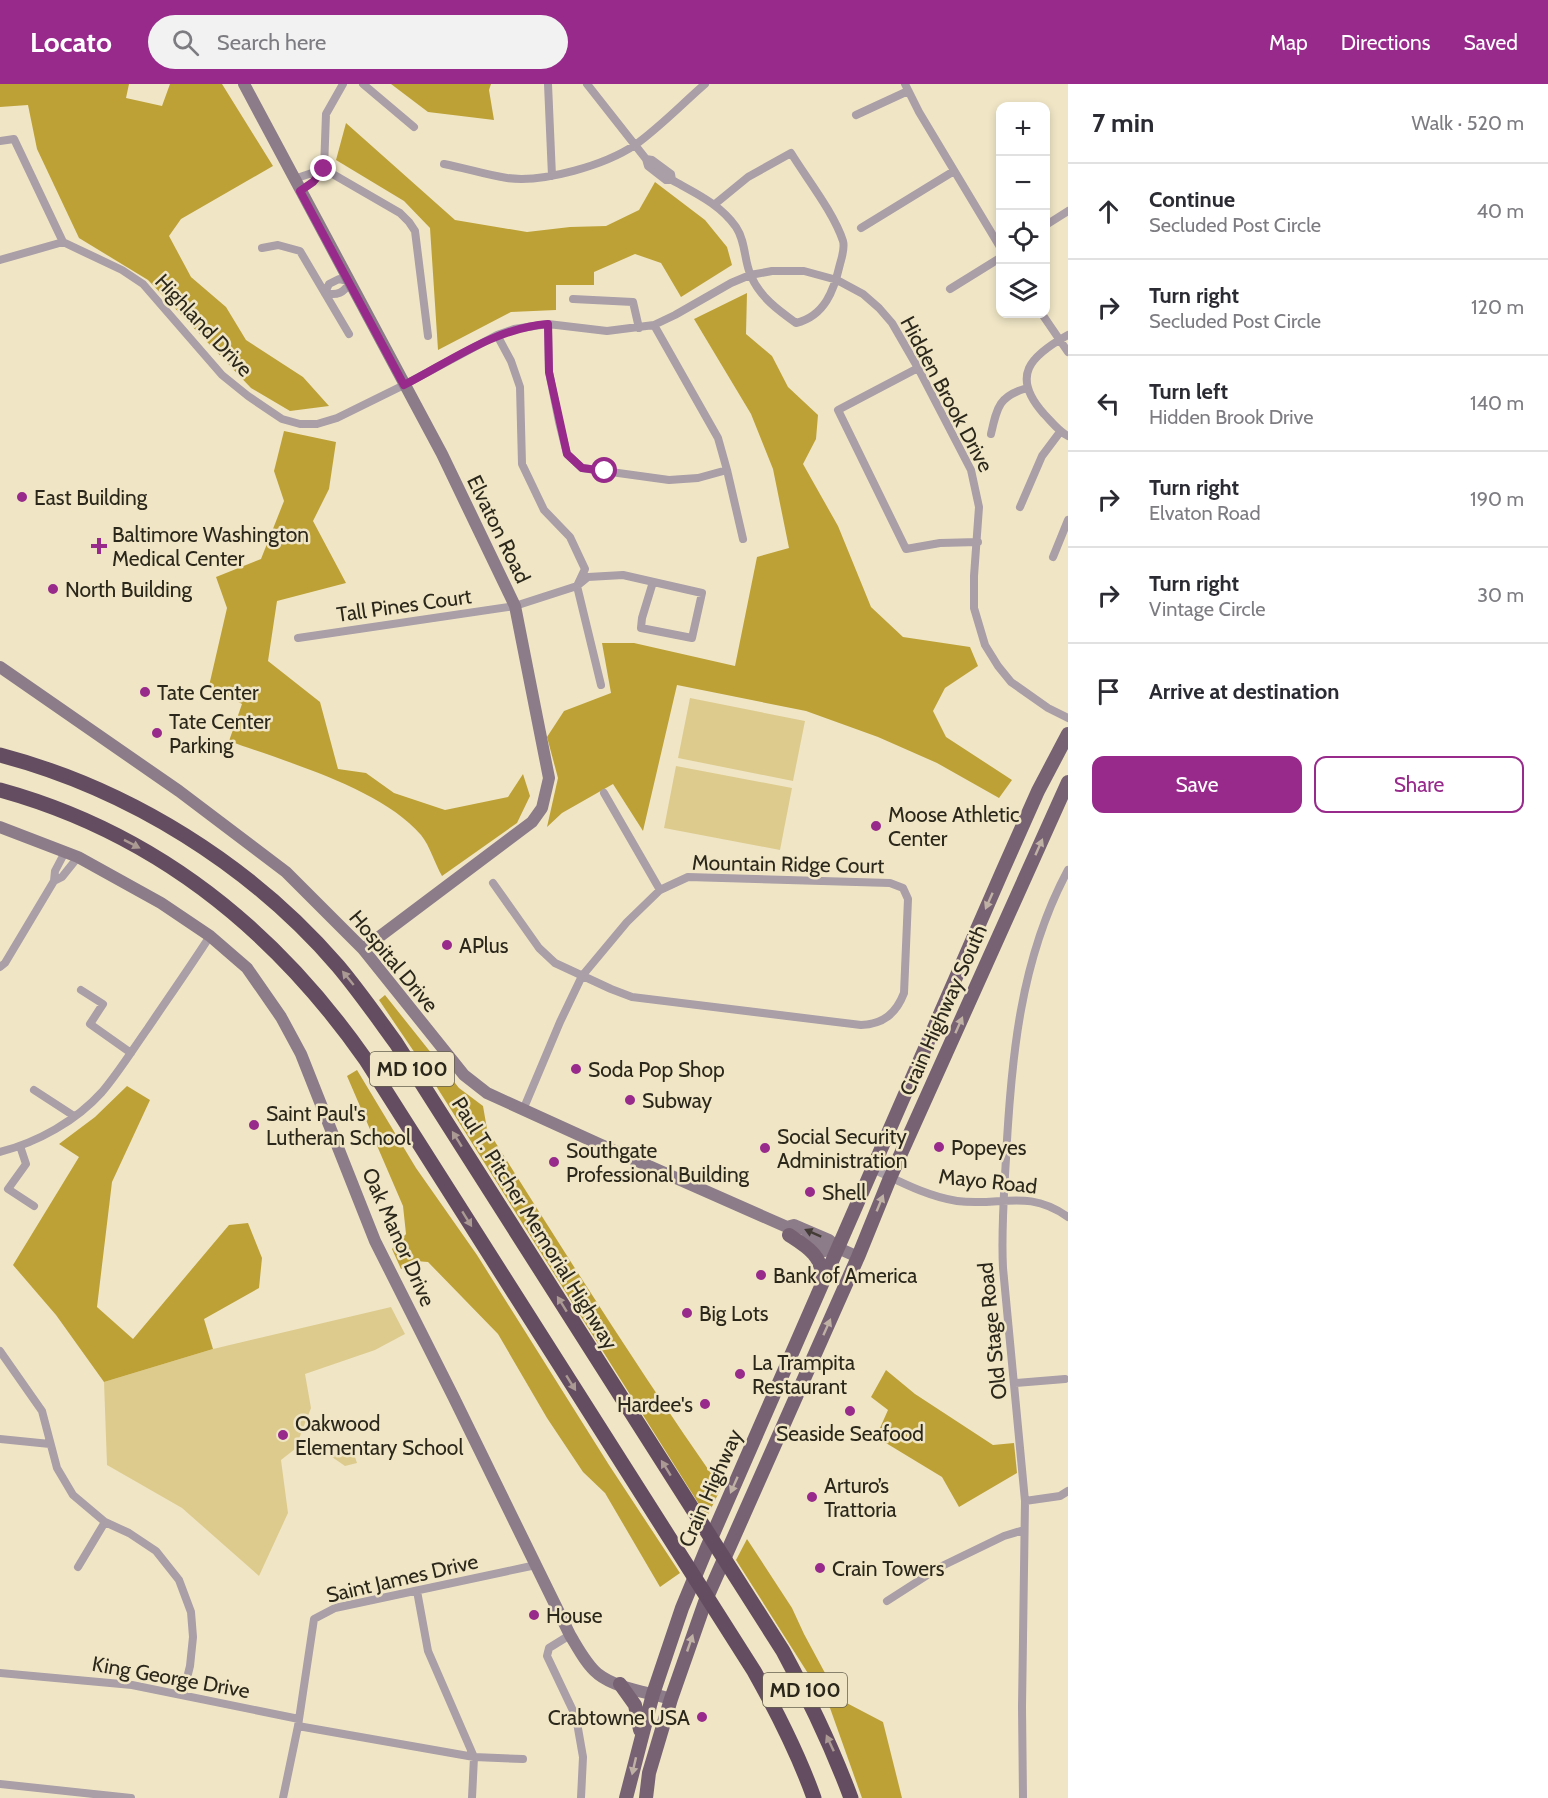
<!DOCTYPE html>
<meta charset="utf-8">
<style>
body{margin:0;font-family:Cabin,sans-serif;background:#f2f2f3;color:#2b2b33}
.controls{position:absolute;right:18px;top:18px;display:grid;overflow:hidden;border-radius:12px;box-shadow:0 3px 9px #0003}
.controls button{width:54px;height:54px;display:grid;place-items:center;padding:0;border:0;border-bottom:2px solid #e1e1e2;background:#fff;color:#2b2b33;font:30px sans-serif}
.stop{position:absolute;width:18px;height:18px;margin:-14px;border:4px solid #972a8b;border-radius:50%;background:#fff}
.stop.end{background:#972a8b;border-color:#fff;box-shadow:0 2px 6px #0008}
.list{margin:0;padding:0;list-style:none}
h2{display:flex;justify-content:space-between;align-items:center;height:78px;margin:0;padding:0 24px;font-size:26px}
h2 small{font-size:20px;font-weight:400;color:#7c7c81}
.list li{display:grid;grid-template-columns:39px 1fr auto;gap:18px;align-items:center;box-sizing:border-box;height:96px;padding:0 24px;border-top:2px solid #e1e1e2}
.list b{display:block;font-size:22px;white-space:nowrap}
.list p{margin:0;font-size:20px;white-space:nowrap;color:#7c7c81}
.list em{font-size:20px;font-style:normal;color:#7c7c81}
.actions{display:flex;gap:12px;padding:18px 24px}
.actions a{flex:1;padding:14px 0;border:2px solid #972a8b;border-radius:12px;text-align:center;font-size:21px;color:#972a8b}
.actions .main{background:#972a8b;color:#fff}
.icon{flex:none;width:33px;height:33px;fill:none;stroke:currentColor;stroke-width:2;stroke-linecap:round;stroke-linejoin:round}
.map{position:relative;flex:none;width:1068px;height:1714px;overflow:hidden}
header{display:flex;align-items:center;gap:36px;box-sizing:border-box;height:84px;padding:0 30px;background:#972a8b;color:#fff}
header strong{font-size:28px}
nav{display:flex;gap:33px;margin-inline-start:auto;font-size:21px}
.search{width:420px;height:54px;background:#f2f2f3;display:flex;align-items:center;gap:15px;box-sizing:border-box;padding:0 21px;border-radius:33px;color:#7c7c81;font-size:22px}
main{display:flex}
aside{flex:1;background:#fff}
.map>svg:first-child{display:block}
.green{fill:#ddcb8e}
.forest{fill:#bda137}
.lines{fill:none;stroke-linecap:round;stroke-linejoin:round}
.street{stroke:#aa9ea7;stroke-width:8}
.secondary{stroke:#8c7b89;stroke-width:12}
.primary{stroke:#776273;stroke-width:14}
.highway{stroke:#644d60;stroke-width:15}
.oneway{fill:#aa9a93}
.oneway2{fill:#c0b1a5}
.oneway3{fill:#433c36}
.route{stroke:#972a8b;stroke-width:8}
.poi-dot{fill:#972a8b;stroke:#f0e6c6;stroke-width:2}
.labels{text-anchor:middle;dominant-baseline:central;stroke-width:5;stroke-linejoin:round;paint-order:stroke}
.shield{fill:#f0e6c6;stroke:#66604e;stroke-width:1.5}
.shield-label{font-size:20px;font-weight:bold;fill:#2b271b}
.street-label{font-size:21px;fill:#2b271b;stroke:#f0e6c6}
.poi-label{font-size:21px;fill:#2b271b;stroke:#f0e6c6;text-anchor:start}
</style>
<header>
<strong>Locato</strong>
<div class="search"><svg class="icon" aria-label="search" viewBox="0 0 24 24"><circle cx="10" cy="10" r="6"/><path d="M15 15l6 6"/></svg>Search here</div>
<nav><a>Map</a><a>Directions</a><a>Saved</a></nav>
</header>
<main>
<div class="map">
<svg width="1068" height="1714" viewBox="0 0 1068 1714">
<rect width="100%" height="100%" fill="#f0e6c6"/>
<path class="green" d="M 690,614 L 805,637 L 793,697 L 678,674 Z
M 676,682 L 792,704 L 780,766 L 664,744 Z
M 391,1223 L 405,1250 L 375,1266 L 305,1290 L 311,1324 L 295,1365 L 281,1376 L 288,1429 L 259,1492 L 182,1424 L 107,1381 L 104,1298 L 213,1265 Z
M 342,1360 L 351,1361 L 357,1379 L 345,1382 L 332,1373 L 334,1364 Z"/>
<path class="forest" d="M 0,0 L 129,0 L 126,14 L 162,22 L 170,0 L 222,0 L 273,82 L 181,135 L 169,152 L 191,193 L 226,223 L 246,256 L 303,293 L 329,322 L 290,327 L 251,304 L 148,196 L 79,154 L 37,65 L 28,21 L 0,23 Z
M 391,0 L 491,0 L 489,6 L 494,36 L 428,28 Z
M 346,39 L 455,136 L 527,148 L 570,143 L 606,142 L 639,126 L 655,98 L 705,136 L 727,163 L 732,181 L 681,213 L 661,179 L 635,170 L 594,188 L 594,201 L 556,201 L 556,226 L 511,228 L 438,266 L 430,144 L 404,117 L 336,76 Z
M 747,209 L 746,250 L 772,272 L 788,303 L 818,331 L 816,355 L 803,380 L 838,442 L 871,523 L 903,553 L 970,563 L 978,582 L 945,604 L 933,627 L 946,653 L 1012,696 L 999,714 L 937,679 L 878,653 L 806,627 L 677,601 L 643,747 L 613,700 L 562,729 L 547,743 L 558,694 L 547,653 L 564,627 L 611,609 L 602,559 L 634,559 L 735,582 L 757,473 L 789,464 L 773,385 L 751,330 L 694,235 Z
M 284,347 L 336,358 L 329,405 L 313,437 L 346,499 L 277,517 L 268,577 L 320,618 L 338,685 L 366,689 L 394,709 L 445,726 L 508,713 L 523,690 L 530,712 L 517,739 L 442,792 C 435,780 430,762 421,751 C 381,704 286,678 229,657 L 242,620 L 209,602 L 227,524 L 216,493 L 261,475 L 284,417 L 274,387 Z
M 385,911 L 459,1004 L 483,1022 L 487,1045 C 563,1166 639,1287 721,1404 L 707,1433 L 421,978 L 379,916 Z
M 357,986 L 416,1084 L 477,1171 L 609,1381 L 680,1489 L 660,1503 L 605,1409 L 583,1388 L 547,1334 L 498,1250 L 428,1178 L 415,1177 L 401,1185 L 392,1165 L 406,1150 L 403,1122 L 347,992 Z
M 127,1002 L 150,1016 L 112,1098 L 97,1223 L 133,1255 L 229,1141 L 248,1139 L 262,1174 L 259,1204 L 204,1235 L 213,1265 L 104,1298 L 56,1231 L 13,1181 L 79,1073 L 59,1060 L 95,1033 Z
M 886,1286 L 915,1310 L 993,1361 L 1014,1359 L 1017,1389 L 959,1423 L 942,1393 L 876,1353 L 888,1326 L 871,1313 Z
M 747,1455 L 792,1524 L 804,1550 L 839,1615 L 883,1638 L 902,1714 L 862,1714 L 830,1624 L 736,1476 Z"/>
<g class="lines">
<path class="street" d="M 363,0 L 414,43
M 548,0 L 552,92
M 587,0 L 646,75 L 648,82 L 666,96 L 672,96 C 695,109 720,120 736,143 C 746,158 744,177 751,192 C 760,213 778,226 796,239 C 825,232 834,206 840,180 C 842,173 845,164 843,157 C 834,129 807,95 791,69 L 748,93 L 715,120
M 905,0 L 919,28 L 1000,163
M 856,31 L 908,7
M 0,57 L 14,55 L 63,158 L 122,186 L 143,200 L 222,291 L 248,312 L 282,335 L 300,340 L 317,340 L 337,334 L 404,301 L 497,251 L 514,245 L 548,240 L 607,247 L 654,241 L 675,231 L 731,199 L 750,191 L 772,187 L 804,187 L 837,196 L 863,210 L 879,224 L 892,239 L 918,284 L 971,386 L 979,423 L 974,492 L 974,524 L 985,561 L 998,582 L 1011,598 L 1048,624 L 1068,634
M 646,75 L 652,76 L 671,90 L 672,96
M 444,80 C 465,84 486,91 507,94 C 544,99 605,81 635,61 C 660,43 682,20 705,0
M 324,85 L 326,30 L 343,0
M 294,95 L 324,85 L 400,129 L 409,138 L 415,147 L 428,252
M 300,107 L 313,98 L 324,85
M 1046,141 L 1068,127
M 861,144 L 954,87
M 262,164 L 278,161 L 300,167 L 349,250
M 0,176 L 63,158
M 339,195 L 350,198 C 344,209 337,212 325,209 L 329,200 Z
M 950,205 L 1000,174
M 573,215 L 633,218 L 639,244
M 1042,230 L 1068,268
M 548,240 L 549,288 L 559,338 L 567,370 L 582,384 L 669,396 L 698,394 L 727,386 L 743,455
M 654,241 L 718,354 L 727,386
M 497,251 L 511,277 L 520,303 L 522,380 L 544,426 L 570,453 L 585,485 L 577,502 L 601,601
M 1068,251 C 1030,272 1010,292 1044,330 C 1052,338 1058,347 1068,352
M 918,284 L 838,326 L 906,465 L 940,459 L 978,458
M 991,350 C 997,323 999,312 1027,304
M 1020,423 L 1042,372 L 1060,348
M 1053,473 L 1068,436
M 298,554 L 515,522 L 577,502 L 588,493 L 623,491 L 702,509 L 692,554 L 641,544 L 642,534 L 653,498
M 54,797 L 62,793 L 78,773
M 493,799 L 539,864 L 555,879 L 611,905 L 632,913 L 861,941 C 883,940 896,930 904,909 L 908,815 L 903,804 L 890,799 L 688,793 L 660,806 L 604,709
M 0,883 L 5,879 L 54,797 L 55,787 L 65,768
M 81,906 L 103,920 L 90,940 L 131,969
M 34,1006 L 74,1032
M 523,1026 L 560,938 L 582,892 L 627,838 L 660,806
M 20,1062 L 26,1080 L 8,1105 L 34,1122
M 0,1068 C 38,1058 76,1037 102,1008 C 119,988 133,965 148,944 C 169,913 190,883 210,852
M 871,1084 C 899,1097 926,1112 957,1117 C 1000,1123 1027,1104 1068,1133
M 0,1267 L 42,1327 L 57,1384 L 73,1411 L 105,1438 L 129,1449 L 156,1467 L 179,1496 L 191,1528 L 193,1553 L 190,1582 L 183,1610
M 1015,1299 L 1065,1295
M 0,1355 L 50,1360
M 1025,1417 L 1060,1412 L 1068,1407
M 78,1483 L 105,1438
M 417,1507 L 428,1567 L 474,1673 L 472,1714
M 887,1517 L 940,1483 L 1004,1452 L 1024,1446
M 570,1551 L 549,1564 L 547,1572 L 576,1633 L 583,1673 L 581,1714
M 0,1589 L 132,1601 L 299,1635
M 298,1642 L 474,1673 L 523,1675
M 0,1700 L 131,1714
M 283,1714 L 298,1642 L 314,1535 L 335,1524 L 536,1481
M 1023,1714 L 1022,1623 L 1025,1417 L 1003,1184 C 1001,1147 1004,1111 1006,1074 C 1011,976 1020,875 1068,786"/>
<path class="secondary" d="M 244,0 L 442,370 L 515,522 L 549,694 L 542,724 L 532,738 L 363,865
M 0,583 L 179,707 L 286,788 L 363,865 L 464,991 L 487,1009 L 599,1060 L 787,1143 L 794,1141 L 829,1156 L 838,1164 L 858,1173
M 0,743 L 78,773 L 161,819 L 210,852 L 247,884 L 281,933 L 301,970 L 375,1157 L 453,1312 L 570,1551 C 578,1564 586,1580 598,1590 C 617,1605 648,1608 671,1615
M 803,1157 L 825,1167 L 838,1164"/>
<path class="primary" d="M 789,1151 C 806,1162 824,1172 822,1197
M 620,1600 L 635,1621 L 640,1646
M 626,1714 L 653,1610 L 682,1524 L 706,1466 L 1002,788 L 1038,707 L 1068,650
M 646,1714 L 649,1689 L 671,1615 L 705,1518 L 858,1173 L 890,1094 L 1068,698"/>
<path class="highway" d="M 0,671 C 129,705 251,781 338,882 C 359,907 377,933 396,959 L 783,1567 C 809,1615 832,1663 851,1714
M 0,706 C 156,749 275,846 366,976 L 754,1587 C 777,1628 798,1669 814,1714"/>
</g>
<defs><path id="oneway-solid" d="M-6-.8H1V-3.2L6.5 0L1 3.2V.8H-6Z" transform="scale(1.5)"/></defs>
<g class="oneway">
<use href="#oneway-solid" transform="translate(132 760) rotate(27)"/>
<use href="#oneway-solid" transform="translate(348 894) rotate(-129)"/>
<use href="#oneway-solid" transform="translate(457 1055) rotate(-122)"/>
<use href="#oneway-solid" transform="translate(467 1135) rotate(58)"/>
<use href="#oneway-solid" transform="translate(562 1220) rotate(-122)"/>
<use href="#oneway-solid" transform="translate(571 1299) rotate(58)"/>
<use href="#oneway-solid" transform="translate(666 1384) rotate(-122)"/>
<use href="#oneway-solid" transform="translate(830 1659) rotate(-115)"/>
</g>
<g class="oneway2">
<use href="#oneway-solid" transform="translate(1039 763) rotate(-66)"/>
<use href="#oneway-solid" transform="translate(989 817) rotate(114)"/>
<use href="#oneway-solid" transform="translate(959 941) rotate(-66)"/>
<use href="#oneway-solid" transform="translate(880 1119) rotate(-68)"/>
<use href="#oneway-solid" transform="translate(827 1243) rotate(-66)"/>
<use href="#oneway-solid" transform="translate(734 1401) rotate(114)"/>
<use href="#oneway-solid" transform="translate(690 1559) rotate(-71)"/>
<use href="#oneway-solid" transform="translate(634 1682) rotate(103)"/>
</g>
<use class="oneway3" href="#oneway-solid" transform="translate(813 1149) rotate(-156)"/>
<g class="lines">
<path class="route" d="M 324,85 L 313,98 L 300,107 L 404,301 C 451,277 495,244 548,240 L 549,288 L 567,370 L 582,384 L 605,387"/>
</g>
<g class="poi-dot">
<circle cx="22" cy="413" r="6"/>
<path d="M96 453h6v6h6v6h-6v6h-6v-6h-6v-6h6z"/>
<circle cx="53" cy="505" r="6"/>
<circle cx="145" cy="608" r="6"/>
<circle cx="157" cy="649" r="6"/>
<circle cx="876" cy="742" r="6"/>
<circle cx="447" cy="861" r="6"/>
<circle cx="576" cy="985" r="6"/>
<circle cx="630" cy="1016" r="6"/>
<circle cx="254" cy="1041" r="6"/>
<circle cx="939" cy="1063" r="6"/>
<circle cx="765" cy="1064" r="6"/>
<circle cx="554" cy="1078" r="6"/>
<circle cx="810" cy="1108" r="6"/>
<circle cx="761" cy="1191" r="6"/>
<circle cx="687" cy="1229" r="6"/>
<circle cx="740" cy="1290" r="6"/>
<circle cx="705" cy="1320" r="6"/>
<circle cx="850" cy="1327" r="6"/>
<circle cx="283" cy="1351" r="6"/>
<circle cx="812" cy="1413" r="6"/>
<circle cx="820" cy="1484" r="6"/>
<circle cx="534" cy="1531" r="6"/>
<circle cx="702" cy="1633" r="6"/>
</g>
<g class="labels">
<g class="shield">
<rect x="370" y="968" width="84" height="34" rx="4.5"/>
<rect x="763" y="1589" width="84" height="34" rx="4.5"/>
</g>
<g class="shield-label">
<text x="412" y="985">MD 100</text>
<text x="805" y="1606">MD 100</text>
</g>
<g class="street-label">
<text transform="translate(204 241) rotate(47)">Highland Drive</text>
<text transform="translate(947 310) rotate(62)">Hidden Brook Drive</text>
<text transform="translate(499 445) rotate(64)">Elvaton Road</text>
<text transform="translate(404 521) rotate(-8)">Tall Pines Court</text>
<text transform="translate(788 780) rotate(1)">Mountain Ridge Court</text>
<text transform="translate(394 877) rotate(50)">Hospital Drive</text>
<text transform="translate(943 926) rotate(-66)">Crain Highway South</text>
<text transform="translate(988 1097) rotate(6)">Mayo Road</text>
<text transform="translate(535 1139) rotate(58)">Paul T. Pitcher Memorial Highway</text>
<text transform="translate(399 1153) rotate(66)">Oak Manor Drive</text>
<text transform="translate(992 1247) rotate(-96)">Old Stage Road</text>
<text transform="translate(710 1404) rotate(-66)">Crain Highway</text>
<text transform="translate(402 1494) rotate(-13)">Saint James Drive</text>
<text transform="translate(171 1593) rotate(10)">King George Drive</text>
</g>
<g class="poi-label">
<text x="34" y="413">East Building</text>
<text x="112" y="450">Baltimore Washington<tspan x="112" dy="24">Medical Center</tspan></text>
<text x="65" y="505">North Building</text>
<text x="157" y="608">Tate Center</text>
<text x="169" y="637">Tate Center<tspan x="169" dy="24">Parking</tspan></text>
<text x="888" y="730">Moose Athletic<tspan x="888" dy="24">Center</tspan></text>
<text x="459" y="861">APlus</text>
<text x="588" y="985">Soda Pop Shop</text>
<text x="642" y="1016">Subway</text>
<text x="266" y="1029">Saint Paul's<tspan x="266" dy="24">Lutheran School</tspan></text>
<text x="777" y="1052">Social Security<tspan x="777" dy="24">Administration</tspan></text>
<text x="951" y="1063">Popeyes</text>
<text x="566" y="1066">Southgate<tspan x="566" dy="24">Professional Building</tspan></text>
<text x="822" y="1108">Shell</text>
<text x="773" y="1191">Bank of America</text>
<text x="699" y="1229">Big Lots</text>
<text x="752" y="1278">La Trampita<tspan x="752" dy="24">Restaurant</tspan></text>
<text x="693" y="1320" text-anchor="end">Hardee's</text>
<text x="295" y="1339">Oakwood<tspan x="295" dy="24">Elementary School</tspan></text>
<text x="850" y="1349" text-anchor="middle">Seaside Seafood</text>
<text x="824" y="1401">Arturo’s<tspan x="824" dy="24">Trattoria</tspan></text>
<text x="832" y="1484">Crain Towers</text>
<text x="546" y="1531">House</text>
<text x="690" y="1633" text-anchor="end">Crabtowne USA</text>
</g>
</g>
</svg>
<div class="controls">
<button>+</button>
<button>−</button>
<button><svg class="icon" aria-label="locate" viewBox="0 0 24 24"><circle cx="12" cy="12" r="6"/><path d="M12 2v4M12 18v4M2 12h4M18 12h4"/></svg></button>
<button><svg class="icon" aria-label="layers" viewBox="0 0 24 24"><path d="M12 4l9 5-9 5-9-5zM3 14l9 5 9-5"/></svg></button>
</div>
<div class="stop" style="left:605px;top:387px"></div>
<div class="stop end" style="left:324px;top:85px"></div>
</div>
<aside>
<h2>7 min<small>Walk · 520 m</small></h2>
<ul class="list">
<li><svg class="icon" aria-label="ahead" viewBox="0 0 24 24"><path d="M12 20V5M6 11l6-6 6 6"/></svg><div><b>Continue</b><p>Secluded Post Circle</p></div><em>40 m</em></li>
<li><svg class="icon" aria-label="right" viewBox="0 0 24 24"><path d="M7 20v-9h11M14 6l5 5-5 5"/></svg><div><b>Turn right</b><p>Secluded Post Circle</p></div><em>120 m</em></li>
<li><svg class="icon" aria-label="left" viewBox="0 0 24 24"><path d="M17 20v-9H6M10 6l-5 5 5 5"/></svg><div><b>Turn left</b><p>Hidden Brook Drive</p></div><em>140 m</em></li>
<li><svg class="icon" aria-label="right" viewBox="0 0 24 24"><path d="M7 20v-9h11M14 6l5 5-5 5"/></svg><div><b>Turn right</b><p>Elvaton Road</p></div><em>190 m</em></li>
<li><svg class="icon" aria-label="right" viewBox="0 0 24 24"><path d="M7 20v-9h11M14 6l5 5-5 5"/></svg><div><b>Turn right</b><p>Vintage Circle</p></div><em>30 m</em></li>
<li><svg class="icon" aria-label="arrive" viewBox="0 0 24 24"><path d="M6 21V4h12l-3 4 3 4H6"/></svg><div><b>Arrive at destination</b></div></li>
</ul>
<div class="actions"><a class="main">Save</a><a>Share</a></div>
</aside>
</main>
